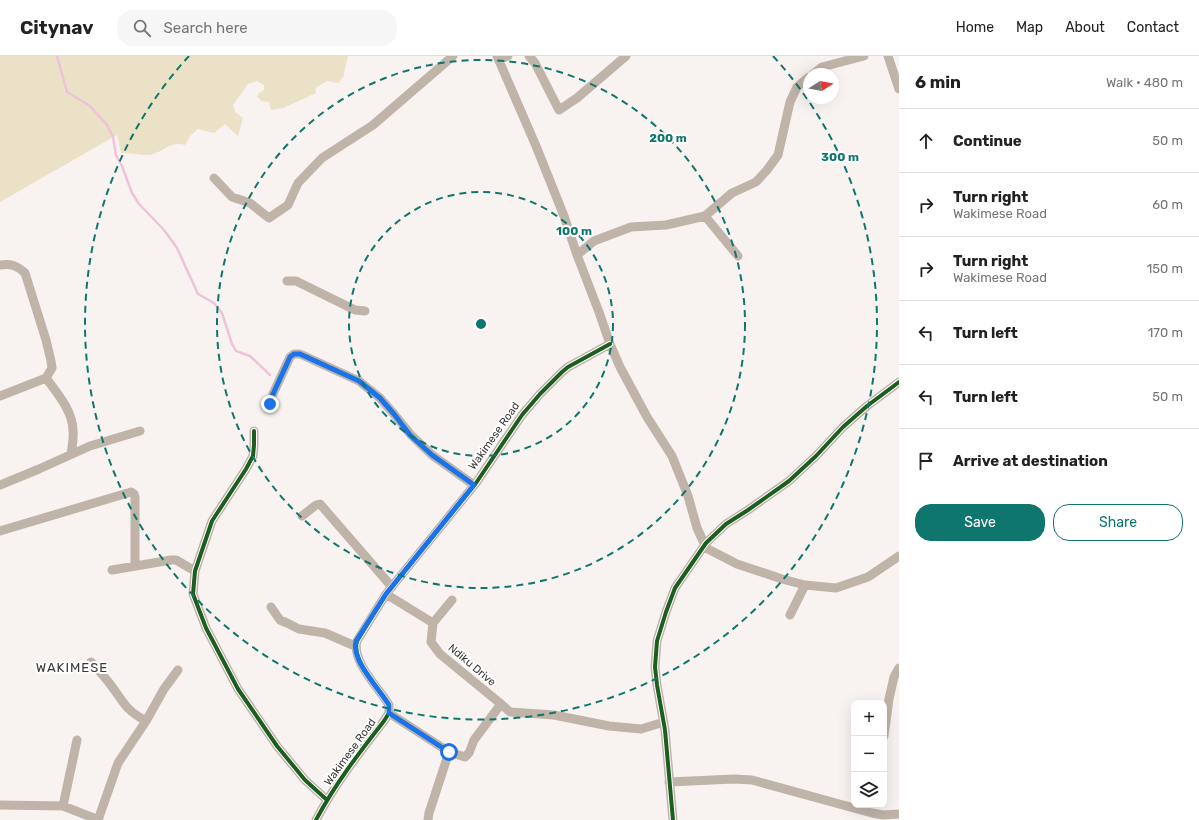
<!DOCTYPE html>
<meta charset="utf-8">
<style>
body{margin:0;font-family:Rubik,sans-serif;background:#f6f6f6;color:#222}
.controls{position:absolute;right:12px;bottom:12px;display:grid;overflow:hidden;border-radius:8px;box-shadow:0 4px 16px #0002}
.controls button{width:36px;height:36px;display:grid;place-items:center;padding:0;border:0;border-bottom:1px solid #e0e0e0;background:#fff;color:#222;font:20px sans-serif}
.compass{position:absolute;left:803px;top:12px;width:36px;height:36px;border-radius:50%;background:#fff;box-shadow:0 4px 16px #0002;rotate:79deg}
.stop{position:absolute;width:12px;height:12px;margin:-9px;border:3px solid #1a73e8;border-radius:50%;background:#fff}
.stop.end{background:#1a73e8;border-color:#fff;box-shadow:0 1px 4px #0008}
.list{margin:0;padding:0;list-style:none}
h2{display:flex;justify-content:space-between;align-items:center;height:52px;margin:0;padding:0 16px;font-size:17px}
h2 small{font-size:13px;font-weight:400;color:#767676}
.list li{display:grid;grid-template-columns:26px 1fr auto;gap:12px;align-items:center;box-sizing:border-box;height:64px;padding:0 16px;border-top:1px solid #e0e0e0}
.list b{display:block;font-size:15px;white-space:nowrap}
.list p{margin:0;font-size:13px;white-space:nowrap;color:#767676}
.list em{font-size:13px;font-style:normal;color:#767676}
.actions{display:flex;gap:8px;padding:12px 16px}
.actions a{flex:1;padding:9px 0;border:1px solid #0f766e;border-radius:16px;text-align:center;font-size:14px;color:#0f766e}
.actions .main{background:#0f766e;color:#fff}
.icon{flex:none;width:22px;height:22px;fill:none;stroke:currentColor;stroke-width:2;stroke-linecap:round;stroke-linejoin:round}
.map{position:relative;flex:none;width:899px;height:764px;overflow:hidden}
header{display:flex;align-items:center;gap:24px;box-sizing:border-box;height:56px;padding:0 20px;background:#fff;border-bottom:1px solid #e0e0e0}
header strong{font-size:19px}
nav{display:flex;gap:22px;margin-inline-start:auto;font-size:14px}
.search{width:280px;height:36px;background:#f6f6f6;display:flex;align-items:center;gap:10px;box-sizing:border-box;padding:0 14px;border-radius:16px;color:#767676;font-size:15px}
main{display:flex}
aside{flex:1;background:#fff}
.map>svg:first-child{display:block}
.green{fill:#eae1c6}
.lines{fill:none;stroke-linecap:round;stroke-linejoin:round}
.stream{stroke:#efc2d9;stroke-width:2.5}
.street{stroke:#c0b4a9;stroke-width:9}
.cycleway-casing{stroke:#fff;stroke-width:6}
.cycleway{stroke:#1b5e20;stroke-width:4}
.route{stroke:#1a73e8;stroke-width:5}
.ring{fill:none;stroke:#0f766e;stroke-width:2;stroke-dasharray:7 5}
.labels{text-anchor:middle;dominant-baseline:central;stroke-width:4;stroke-linejoin:round;paint-order:stroke}
.street-label{font-size:11px;fill:#3d3938;stroke:#fff}
.quarter-label{font-size:13px;letter-spacing:1px;fill:#3d3938;stroke:#fff}
.centre{fill:#0f766e;stroke:#fff;stroke-width:2}
.ring-label{font-size:12px;text-anchor:middle;font-weight:bold;fill:#0f766e;stroke:#fff;stroke-width:4;stroke-linejoin:round;paint-order:stroke}
</style>
<header>
<strong>Citynav</strong>
<div class="search"><svg class="icon" aria-label="search" viewBox="0 0 24 24"><circle cx="10" cy="10" r="6"/><path d="M15 15l6 6"/></svg>Search here</div>
<nav><a>Home</a><a>Map</a><a>About</a><a>Contact</a></nav>
</header>
<main>
<div class="map">
<svg width="899" height="764" viewBox="0 0 899 764">
<rect width="100%" height="100%" fill="#f8f2f1"/>
<path class="green" d="M 0,0 L 348,0 L 343,21 L 339,27 L 327,25 L 315,32 L 316,37 L 283,52 L 271,54 L 269,46 L 262,45 L 257,41 L 258,38 L 264,34 L 264,29 L 257,25 L 248,28 L 233,49 L 235,56 L 243,62 L 238,80 L 225,68 L 214,77 L 198,73 L 191,79 L 185,89 C 170,84 161,98 149,99 C 140,99 130,97 121,97 L 117,79 L 0,146 Z"/>
<g class="lines">
<path class="stream" d="M 57,0 L 67,36 L 90,50 L 107,69 L 113,81 L 116,99 L 122,110 L 132,137 L 139,148 L 164,174 L 177,192 L 198,238 L 214,247 L 222,257 L 232,288 L 236,295 L 250,300 L 270,319"/>
<path class="street" d="M 497,0 L 536,90 L 564,160 L 577,199 L 599,256 L 610,288 L 620,311 L 647,361 L 672,400 L 688,440 L 697,472 L 703,485 L 706,487
M 529,0 L 535,7 L 559,54 L 577,42 L 626,0
M 888,0 L 899,33
M 499,4 L 508,0
M 813,18 L 822,11 L 864,0
M 214,122 L 232,141 L 250,147 L 269,162 L 288,149 L 298,127 L 322,102 L 373,69 L 453,0
M 705,160 L 738,200
M 577,199 L 594,185 L 631,171 L 666,169 L 705,160 L 732,137 L 756,126 L 767,114 L 778,99 L 790,46 L 797,31 L 809,21
M 0,209 C 11,207 17,210 25,217 L 46,284 L 51,305 L 52,312 L 46,322 L 0,340
M 287,225 L 296,225 L 355,254 L 365,255
M 46,322 C 57,337 73,355 73,375 C 74,383 72,390 71,398
M 270,348 L 273,338 L 290,301 L 294,298 L 300,298 L 359,325 L 380,342 L 394,358 L 411,379 L 432,399 L 474,429
M 254,375 L 254,389 L 253,400 L 246,413 L 212,465 L 195,515 L 193,538 L 206,572 L 238,633 L 277,690 L 305,724 L 327,744
M 0,429 L 39,413 L 90,390 L 140,375
M 302,460 L 316,449 L 320,448 L 392,531
M 0,475 L 131,436 L 134,438 L 135,441 L 135,510
M 704,491 L 737,508 L 782,523 L 805,529 L 836,532 L 868,521 L 899,500
M 112,514 L 171,504 L 176,504 L 195,515
M 386,538 L 433,567
M 452,544 L 433,567 L 431,586 L 440,598 L 501,648
M 271,551 L 280,564 L 287,567 L 299,573 L 325,577 L 355,590
M 790,559 L 805,529
M 91,606 C 97,613 104,620 110,628 C 124,646 124,653 146,665
M 389,657 L 449,696 L 465,701 L 469,697 L 474,684 L 501,648 L 510,656 L 554,659 L 609,670 L 641,673 L 664,666
M 884,680 L 889,643 L 894,621 L 899,612
M 669,726 L 734,723 L 752,724 L 872,757 L 883,759 L 899,758
M 0,749 L 63,750 L 99,764
M 63,750 L 77,684
M 98,764 L 118,707 L 146,665 L 164,633 L 178,614
M 316,764 C 335,728 359,697 384,665 L 389,657 L 389,649 C 379,632 351,605 357,585 L 386,538 L 476,427 L 522,359 L 540,338 L 562,316 L 568,311 L 610,288
M 428,764 L 429,757 L 449,696
M 673,764 L 665,674 L 657,629 L 655,611 L 657,585 L 666,556 L 675,532 L 706,487 L 726,468 L 748,454 L 789,425 L 816,400 L 843,371 L 867,350 L 899,326"/>
<g class="cycleway-casing">
<path id="cycleway" d="M 254,375 L 254,389 L 253,400 L 246,413 L 212,465 L 195,515 L 193,538 L 206,572 L 238,633 L 277,690 L 305,724 L 327,744
M 316,764 C 335,728 359,697 384,665 L 389,657 L 389,649 C 379,632 351,605 357,585 L 386,538 L 476,427 L 522,359 L 540,338 L 562,316 L 568,311 L 610,288
M 673,764 L 665,674 L 657,629 L 655,611 L 657,585 L 666,556 L 675,532 L 706,487 L 726,468 L 748,454 L 789,425 L 816,400 L 843,371 L 867,350 L 899,326"/>
</g>
<use href="#cycleway" class="cycleway"/>
</g>
<g class="lines">
<path class="route" d="M 270,348 L 273,338 L 290,301 L 294,298 L 300,298 L 359,325 L 380,342 L 394,358 L 410,379 L 432,399 L 474,429 L 386,538 L 356,585 C 351,605 379,632 389,649 L 389,657 L 449,696"/>
</g>
<g class="ring">
<circle cx="481" cy="268" r="132"/>
<circle cx="481" cy="268" r="264"/>
<path d="M773 0A396 396 0 1 1 189 0"/>
</g>
<g class="labels">
<g class="street-label">
<text transform="translate(494 380) rotate(-55)">Wakimese Road</text>
<text transform="translate(472 609) rotate(40)">Ndiku Drive</text>
<text transform="translate(350 696) rotate(-54)">Wakimese Road</text>
</g>
<g class="quarter-label">
<text x="72" y="611">WAKIMESE</text>
</g>
</g>
<circle cx="481" cy="268" r="6" class="centre"/>
<g class="ring-label">
<text x="668" y="86">200 m</text>
<text x="840" y="105">300 m</text>
<text x="574" y="179">100 m</text>
</g>
</svg>
<div class="controls">
<button>+</button>
<button>−</button>
<button><svg class="icon" aria-label="layers" viewBox="0 0 24 24"><path d="M12 4l9 5-9 5-9-5zM3 14l9 5 9-5"/></svg></button>
</div>
<svg class="compass" viewBox="-18 -18 36 36"><path d="M0-13l5 13h-10z" fill="#e53935"/><path d="M0 13l5-13h-10z" fill="#767676"/></svg>
<div class="stop" style="left:449px;top:696px"></div>
<div class="stop end" style="left:270px;top:348px"></div>
</div>
<aside>
<h2>6 min<small>Walk · 480 m</small></h2>
<ul class="list">
<li><svg class="icon" aria-label="ahead" viewBox="0 0 24 24"><path d="M12 20V5M6 11l6-6 6 6"/></svg><div><b>Continue</b></div><em>50 m</em></li>
<li><svg class="icon" aria-label="right" viewBox="0 0 24 24"><path d="M7 20v-9h11M14 6l5 5-5 5"/></svg><div><b>Turn right</b><p>Wakimese Road</p></div><em>60 m</em></li>
<li><svg class="icon" aria-label="right" viewBox="0 0 24 24"><path d="M7 20v-9h11M14 6l5 5-5 5"/></svg><div><b>Turn right</b><p>Wakimese Road</p></div><em>150 m</em></li>
<li><svg class="icon" aria-label="left" viewBox="0 0 24 24"><path d="M17 20v-9H6M10 6l-5 5 5 5"/></svg><div><b>Turn left</b></div><em>170 m</em></li>
<li><svg class="icon" aria-label="left" viewBox="0 0 24 24"><path d="M17 20v-9H6M10 6l-5 5 5 5"/></svg><div><b>Turn left</b></div><em>50 m</em></li>
<li><svg class="icon" aria-label="arrive" viewBox="0 0 24 24"><path d="M6 21V4h12l-3 4 3 4H6"/></svg><div><b>Arrive at destination</b></div></li>
</ul>
<div class="actions"><a class="main">Save</a><a>Share</a></div>
</aside>
</main>
